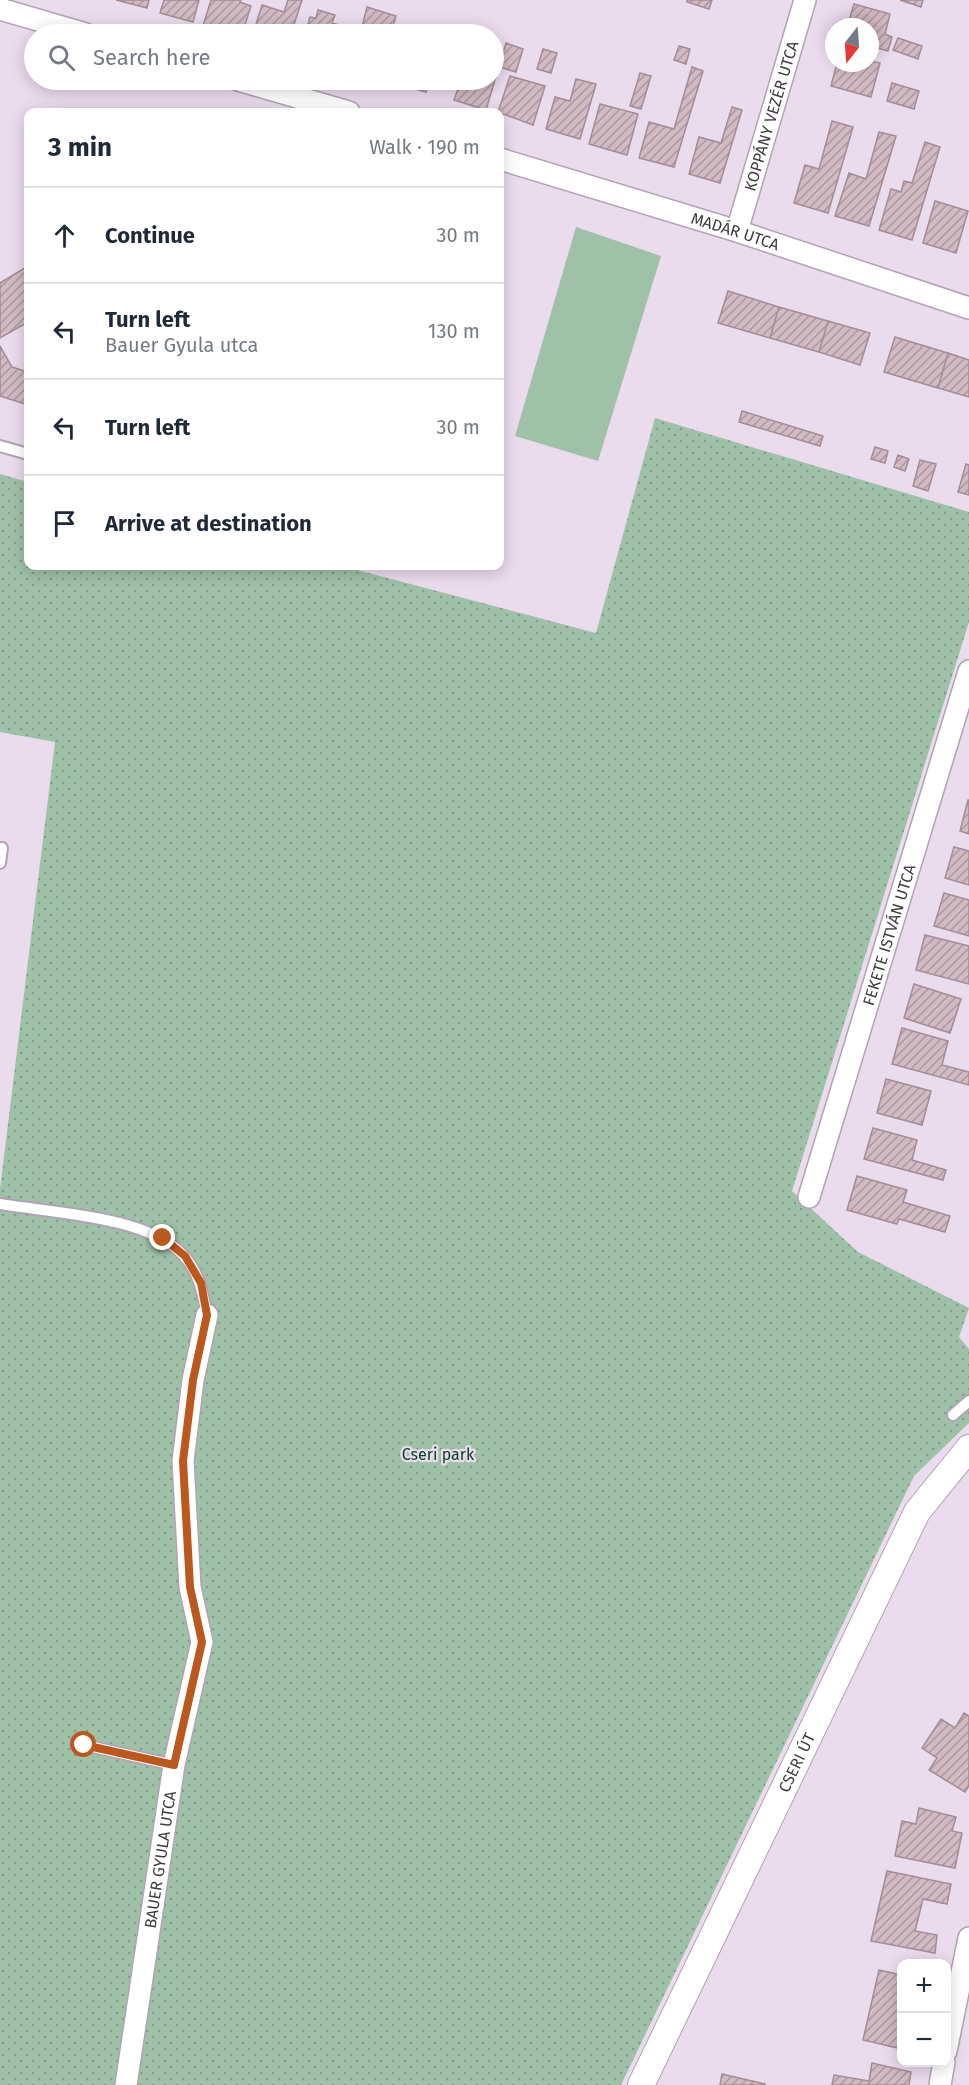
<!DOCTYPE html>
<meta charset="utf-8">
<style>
body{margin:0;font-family:"Fira Sans",sans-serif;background:#f6f6f7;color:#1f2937}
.controls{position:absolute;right:18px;bottom:18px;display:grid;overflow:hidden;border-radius:12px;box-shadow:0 3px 15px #0003}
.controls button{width:54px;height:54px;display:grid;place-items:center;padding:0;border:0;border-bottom:2px solid #e0e1e3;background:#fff;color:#1f2937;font:30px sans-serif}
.compass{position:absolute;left:825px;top:18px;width:54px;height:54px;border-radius:50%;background:#fff;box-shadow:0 3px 15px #0003;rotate:197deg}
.stop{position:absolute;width:18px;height:18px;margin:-14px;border:4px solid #ba581e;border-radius:50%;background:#fff}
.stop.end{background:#ba581e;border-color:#fff;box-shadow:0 2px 6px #0008}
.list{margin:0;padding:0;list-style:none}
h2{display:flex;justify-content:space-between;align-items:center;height:78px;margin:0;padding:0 24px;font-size:26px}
h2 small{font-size:20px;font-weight:400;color:#747a83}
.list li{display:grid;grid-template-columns:39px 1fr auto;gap:18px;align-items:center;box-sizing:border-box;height:96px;padding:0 24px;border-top:2px solid #e0e1e3}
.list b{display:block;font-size:22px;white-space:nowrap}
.list p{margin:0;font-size:20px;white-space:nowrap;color:#747a83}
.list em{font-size:20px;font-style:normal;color:#747a83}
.icon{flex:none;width:33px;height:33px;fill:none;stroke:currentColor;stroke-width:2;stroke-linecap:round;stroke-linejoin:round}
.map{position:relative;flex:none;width:969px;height:2085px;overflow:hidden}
.search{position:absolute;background:#fff;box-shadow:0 3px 15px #0003;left:24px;top:24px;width:480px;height:66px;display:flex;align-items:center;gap:15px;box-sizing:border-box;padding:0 21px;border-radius:33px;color:#747a83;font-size:22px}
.panel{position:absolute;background:#fff;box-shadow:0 3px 15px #0003;left:24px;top:108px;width:480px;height:462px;border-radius:12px}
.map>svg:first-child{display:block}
.park{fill:url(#park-dots)}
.garden{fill:#9fc1a8}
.building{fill:url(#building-hatch);stroke:#a38c95;stroke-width:1.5}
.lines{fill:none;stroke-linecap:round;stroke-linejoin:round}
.service-casing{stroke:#b1a3b4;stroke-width:14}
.minor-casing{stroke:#b1a3b4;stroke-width:24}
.tertiary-casing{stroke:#b1a3b4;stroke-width:28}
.service{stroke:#fff;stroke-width:10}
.minor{stroke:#fff;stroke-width:21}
.tertiary{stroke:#fff;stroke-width:26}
.route{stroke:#ba581e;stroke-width:8}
.labels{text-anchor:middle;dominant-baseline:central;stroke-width:4.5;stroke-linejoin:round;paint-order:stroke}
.street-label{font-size:16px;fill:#3f3940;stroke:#eadbed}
.park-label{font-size:16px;fill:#064222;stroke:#eadbed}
</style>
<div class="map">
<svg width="969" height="2085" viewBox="0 0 969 2085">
<defs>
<pattern id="park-dots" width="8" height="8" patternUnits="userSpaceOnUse" patternTransform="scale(1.5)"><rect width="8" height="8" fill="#9fc1a8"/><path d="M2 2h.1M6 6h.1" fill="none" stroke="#839e8a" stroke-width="1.8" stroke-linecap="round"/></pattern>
<pattern id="building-hatch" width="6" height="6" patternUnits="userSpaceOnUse" patternTransform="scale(1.5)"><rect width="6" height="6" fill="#d2bac3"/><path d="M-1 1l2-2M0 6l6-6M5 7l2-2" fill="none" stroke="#ac98a0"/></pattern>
</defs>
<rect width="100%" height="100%" fill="#eadbed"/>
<path class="park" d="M 655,418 L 969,512 L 969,622 L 792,1191 L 858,1252 L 969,1308 L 959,1337 L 969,1349 L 969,1423 L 914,1476 L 621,2085 L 0,2085 L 0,1189 L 55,742 L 0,732 L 0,474 L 28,482 L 28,566 L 342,566 L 596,633 Z"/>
<path class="garden" d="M 576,227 L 661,256 L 598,461 L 515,436 Z"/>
<path class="building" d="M 116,0 L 149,0 L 147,8 Z
M 164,0 L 199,0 L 193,22 L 160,13 Z
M 211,0 L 241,0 L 240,2 L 251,6 L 242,34 L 220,34 L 202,29 Z
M 288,0 L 302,0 L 291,34 L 253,34 L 262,5 L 284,12 Z
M 687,0 L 712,0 L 709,9 L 687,2 Z
M 900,0 L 923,0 L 921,7 Z
M 854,4 L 890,14 L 885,34 L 892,37 L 888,51 L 870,46 L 870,27 L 847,27 Z
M 367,7 L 396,16 L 391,34 L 350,34 L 353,25 L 362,27 Z
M 318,10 L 335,15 L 332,23 L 343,26 L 340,34 L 305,34 L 310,17 L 316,18 Z
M 898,38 L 922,46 L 918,59 L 893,50 Z
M 506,43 L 523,49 L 516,72 L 499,67 Z
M 679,46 L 690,49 L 686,64 L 674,60 Z
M 543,49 L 557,53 L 551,73 L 537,69 Z
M 870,61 L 880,63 L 871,97 L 831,86 L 837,63 L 870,63 Z
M 692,67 L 703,71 L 674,167 L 639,158 L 649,122 L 674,129 Z
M 494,69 L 498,70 L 486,110 L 454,100 L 461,80 L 494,80 Z
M 640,73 L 651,76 L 641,109 L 630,106 Z
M 510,76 L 545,86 L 533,125 L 498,112 Z
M 576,79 L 596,84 L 580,139 L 546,129 L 555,97 L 570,101 Z
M 394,80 L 429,80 L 426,92 L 393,83 Z
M 892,83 L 919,91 L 914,109 L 887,101 Z
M 600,104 L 638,114 L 627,155 L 589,144 Z
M 732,107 L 742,110 L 720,183 L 689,174 L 699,137 L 721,143 Z
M 832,121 L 853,127 L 828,213 L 794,203 L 805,165 L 819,169 Z
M 879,132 L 896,136 L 869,226 L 835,216 L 849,173 L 866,179 Z
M 925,142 L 940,147 L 912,240 L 879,230 L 891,189 L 901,192 L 904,181 L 912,183 Z
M 935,201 L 968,211 L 956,253 L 923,243 Z
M 28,266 L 28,322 L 0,338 L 0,283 Z
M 728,291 L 779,307 L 770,338 L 718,323 Z
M 779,307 L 828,321 L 819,352 L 770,338 Z
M 828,321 L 870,333 L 860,365 L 819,352 Z
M 895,337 L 948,353 L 938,388 L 884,372 Z
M 0,346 L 12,367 L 28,372 L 28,405 L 0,396 Z
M 948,353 L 969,360 L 969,397 L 938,388 Z
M 742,411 L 823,436 L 820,446 L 739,422 Z
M 875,447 L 888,451 L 885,463 L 871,459 Z
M 898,455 L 909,459 L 905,471 L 894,467 Z
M 920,460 L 936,464 L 928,491 L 913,486 Z
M 966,464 L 969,465 L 969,495 L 958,492 Z
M 968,800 L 969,800 L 969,834 L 960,831 Z
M 954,847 L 969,851 L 969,885 L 945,878 Z
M 944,893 L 969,900 L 969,936 L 934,926 Z
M 925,935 L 969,946 L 969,984 L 916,970 Z
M 914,984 L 961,999 L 950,1033 L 904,1018 Z
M 902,1028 L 948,1041 L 942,1065 L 969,1072 L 969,1085 L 892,1064 Z
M 886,1079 L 931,1091 L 922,1125 L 877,1113 Z
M 873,1128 L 917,1140 L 912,1160 L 946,1170 L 943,1180 L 864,1159 Z
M 857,1176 L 907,1190 L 903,1202 L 950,1216 L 945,1232 L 899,1219 L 897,1224 L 847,1210 Z
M 964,1713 L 969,1716 L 969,1786 L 965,1792 L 929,1770 L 937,1758 L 922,1748 L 941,1719 L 955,1728 Z
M 919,1808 L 956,1817 L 952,1831 L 962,1833 L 955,1868 L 895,1856 L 902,1821 L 916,1824 Z
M 887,1871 L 951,1884 L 947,1904 L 923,1899 L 915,1931 L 937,1935 L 935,1953 L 871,1941 Z
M 879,1970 L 902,1975 L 902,2049 L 863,2040 Z
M 872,2063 L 911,2072 L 909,2085 L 832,2085 L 834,2075 L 869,2081 Z
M 722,2074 L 765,2084 L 765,2085 L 720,2085 Z"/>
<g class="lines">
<g class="service-casing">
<path id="service" d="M 0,446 L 28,454
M 0,863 L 2,848
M 0,1204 C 52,1213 149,1216 184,1256 C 199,1272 203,1294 207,1315
M 953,1415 L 969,1401
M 84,1745 L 174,1765"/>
</g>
<g class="minor-casing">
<g id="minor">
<path d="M 0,9 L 86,34"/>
<path d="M 238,80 L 349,112"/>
<path id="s1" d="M 500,159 L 737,231 L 969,308"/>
<path id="s2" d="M 737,231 L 805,0"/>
<path id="s3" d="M 809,1197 L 969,671"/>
<path d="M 946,2051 L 969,1938"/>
<path id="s4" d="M 126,2085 L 174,1765 L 202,1642 L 190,1587 L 183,1461 L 193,1380 L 207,1315"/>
<path d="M 940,2085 L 944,2062"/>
</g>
</g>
<g class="tertiary-casing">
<g id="tertiary">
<path id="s5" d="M 641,2085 L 917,1512 L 969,1448"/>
</g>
</g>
<use href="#service" class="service"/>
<use href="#minor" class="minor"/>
<use href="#tertiary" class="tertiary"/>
</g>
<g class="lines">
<path class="route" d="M 84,1745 L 174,1765 L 202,1642 L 190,1587 L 183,1461 L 193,1380 L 207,1315 L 201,1283 L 185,1256 L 163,1238"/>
</g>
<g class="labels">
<g class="street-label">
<text stroke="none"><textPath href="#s2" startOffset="120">KOPPÁNY VEZÉR UTCA</textPath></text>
<text stroke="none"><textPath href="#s1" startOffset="246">MADÁR UTCA</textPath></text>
<text stroke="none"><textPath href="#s3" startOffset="274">FEKETE ISTVÁN UTCA</textPath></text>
<text stroke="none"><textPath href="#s5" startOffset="358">CSERI ÚT</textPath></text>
<text stroke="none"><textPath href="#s4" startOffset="228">BAUER GYULA UTCA</textPath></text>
</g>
<g class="park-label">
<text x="438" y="1454">Cseri park</text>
</g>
</g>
</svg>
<div class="controls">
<button>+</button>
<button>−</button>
</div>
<svg class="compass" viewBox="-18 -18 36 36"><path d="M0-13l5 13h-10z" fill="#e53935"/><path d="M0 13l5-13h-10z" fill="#747a83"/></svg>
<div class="stop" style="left:84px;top:1745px"></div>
<div class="stop end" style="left:163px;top:1238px"></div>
<div class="search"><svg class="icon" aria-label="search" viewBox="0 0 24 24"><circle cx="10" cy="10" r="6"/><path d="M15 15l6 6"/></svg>Search here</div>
<section class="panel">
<h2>3 min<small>Walk · 190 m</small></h2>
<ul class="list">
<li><svg class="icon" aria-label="ahead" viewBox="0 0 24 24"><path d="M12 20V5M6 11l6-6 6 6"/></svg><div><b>Continue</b></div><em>30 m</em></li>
<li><svg class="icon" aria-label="left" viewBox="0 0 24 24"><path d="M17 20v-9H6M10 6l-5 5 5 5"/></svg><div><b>Turn left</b><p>Bauer Gyula utca</p></div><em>130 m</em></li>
<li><svg class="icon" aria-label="left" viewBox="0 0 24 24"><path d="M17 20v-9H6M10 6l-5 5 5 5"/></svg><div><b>Turn left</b></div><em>30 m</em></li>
<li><svg class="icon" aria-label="arrive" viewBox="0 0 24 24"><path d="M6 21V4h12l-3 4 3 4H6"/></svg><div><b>Arrive at destination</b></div></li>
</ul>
</section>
</div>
